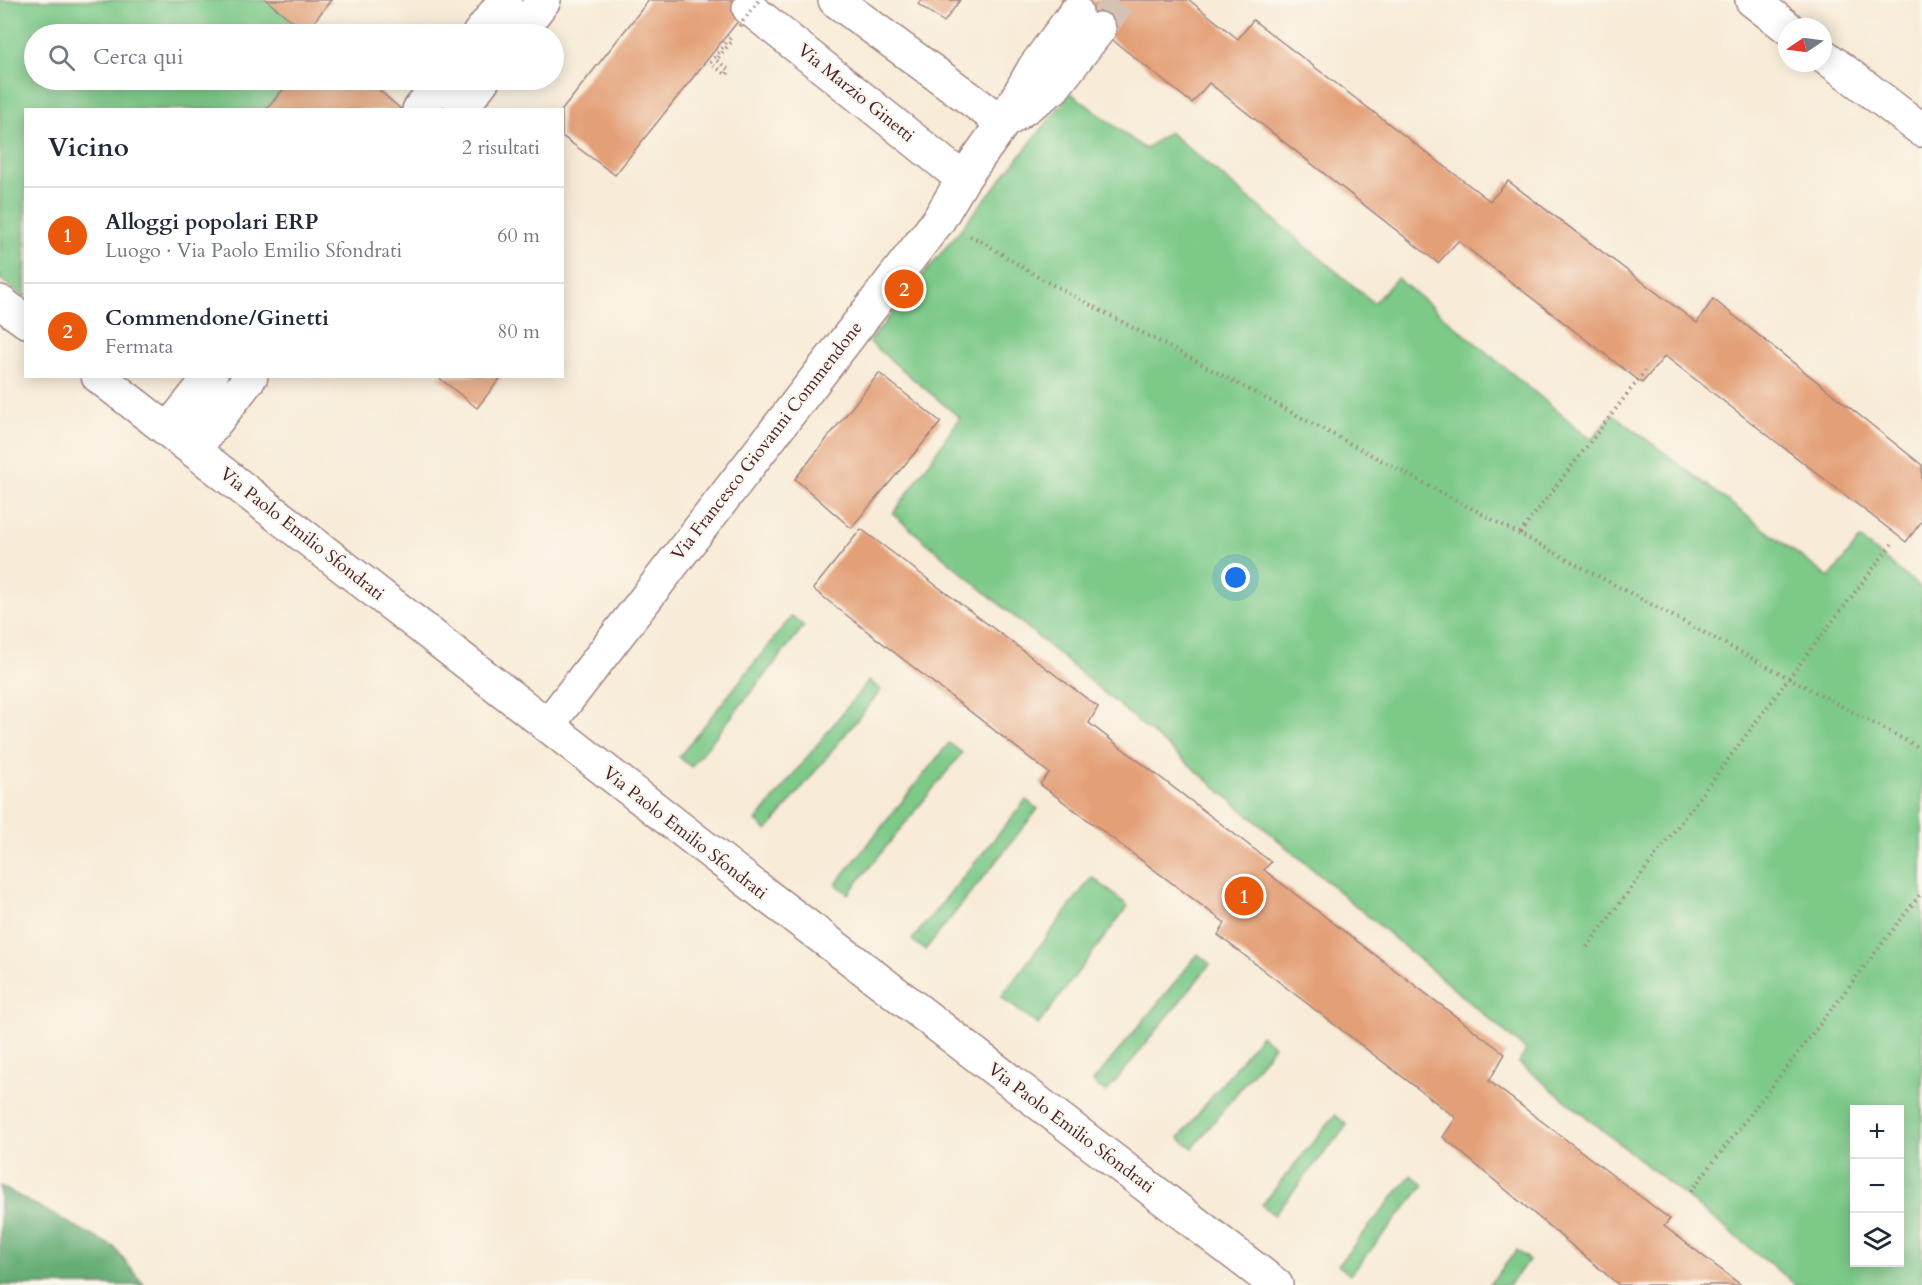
<!DOCTYPE html>
<html lang="it">
<meta charset="utf-8">
<style>
body{margin:0;font-family:Cardo,serif;background:#f6f6f7;color:#1f2937}
.controls{position:absolute;right:18px;bottom:18px;display:grid;overflow:hidden;border-radius:0px;box-shadow:0 3px 15px #0003}
.controls button{width:54px;height:54px;display:grid;place-items:center;padding:0;border:0;border-bottom:2px solid #e0e1e3;background:#fff;color:#1f2937;font:30px sans-serif}
.compass{position:absolute;left:1778px;top:18px;width:54px;height:54px;border-radius:50%;background:#fff;box-shadow:0 3px 15px #0003;rotate:257deg}
.you{position:absolute;left:1236px;top:578px;width:21px;height:21px;margin:-15px;border:4px solid #fff;border-radius:50%;background:#1a73e8;box-shadow:0 0 0 9px #1a73e833}
.badge{display:grid;place-items:center;width:39px;height:39px;border-radius:50%;background:#ea580c;color:#fff;font-size:20px;font-weight:700}
.pin{position:absolute;translate:-50% -50%;border:3px solid #fff;box-shadow:0 2px 6px #0006}
.list{margin:0;padding:0;list-style:none}
h2{display:flex;justify-content:space-between;align-items:center;height:78px;margin:0;padding:0 24px;font-size:26px}
h2 small{font-size:20px;font-weight:400;color:#747a83}
.list li{display:grid;grid-template-columns:39px 1fr auto;gap:18px;align-items:center;box-sizing:border-box;height:96px;padding:0 24px;border-top:2px solid #e0e1e3}
.list b{display:block;font-size:22px;white-space:nowrap}
.list p{margin:0;font-size:20px;white-space:nowrap;color:#747a83}
.list em{font-size:20px;font-style:normal;color:#747a83}
.icon{flex:none;width:33px;height:33px;fill:none;stroke:currentColor;stroke-width:2;stroke-linecap:round;stroke-linejoin:round}
.map{position:relative;flex:none;width:1922px;height:1285px;overflow:hidden}
.search{position:absolute;background:#fff;box-shadow:0 3px 15px #0003;left:24px;top:24px;width:540px;height:66px;display:flex;align-items:center;gap:15px;box-sizing:border-box;padding:0 21px;border-radius:33px;color:#747a83;font-size:22px}
.panel{position:absolute;background:#fff;box-shadow:0 3px 15px #0003;left:24px;top:108px;width:540px;height:270px;border-radius:0px}
.map>svg:first-child{display:block}
.green{fill:#7cc988;stroke:#63745a;stroke-width:1.5;fill-rule:evenodd}
.forest{fill:#65ad74;stroke:#586650;stroke-width:1.5}
.building{fill:#e39f76}
.lines{fill:none;stroke-linecap:round;stroke-linejoin:round}
.street-tunnel{stroke:#d5c2b5;stroke-width:33;stroke-dasharray:33 16;stroke-linecap:butt}
.street-casing{stroke:#a18581;stroke-width:36}
.path{stroke:#a18581;stroke-width:4;stroke-dasharray:1.5 4.5;stroke-linecap:butt}
.street{stroke:#fff;stroke-width:33}
.path-bridge{stroke:#a18581;stroke-width:4;stroke-dasharray:1.5 4.5;stroke-linecap:butt}
.labels{text-anchor:middle;dominant-baseline:central;stroke-width:4.5;stroke-linejoin:round;paint-order:stroke}
.street-label{font-size:18px;fill:#4a1f2b;stroke:#fbf7ec}
</style>
<div class="map">
<svg width="1922" height="1285" viewBox="0 0 1922 1285">
<rect width="100%" height="100%" fill="#fbf7ec"/>
<filter id="ink" filterUnits="userSpaceOnUse"><feTurbulence type="fractalNoise" baseFrequency=".0167" numOctaves="2"/><feDisplacementMap in="SourceGraphic" scale="12" xChannelSelector="R" yChannelSelector="G"/><feConvolveMatrix kernelMatrix="1 2 1 2 8 2 1 2 1" color-interpolation-filters="sRGB"/></filter>
<filter id="wash" filterUnits="userSpaceOnUse"><feTurbulence type="fractalNoise" baseFrequency=".008" numOctaves="4" result="noise"/><feDisplacementMap in="SourceGraphic" scale="24" xChannelSelector="R" yChannelSelector="G"/><feGaussianBlur stdDeviation="1.35" result="paint"/><feColorMatrix in="noise" values="0 0 0 0 0 0 0 0 0 0 0 0 0 0 0 0 0 1.4 0 .05"/><feComposite in="paint" operator="in"/></filter>
<g filter="url(#wash)">
<rect width="100%" height="100%" fill="#f8ebd7"/>
<path class="green" d="M 0,0 L 267,0 L 313,34 L 34,34 L 34,80 L 291,80 L 266,109 L 26,110 L 25,298 L 0,279 Z
M 1071,93 L 1145,149 L 1169,132 L 1374,303 L 1397,278 L 1591,439 L 1613,414 L 1829,578 L 1860,539 L 1922,589 L 1922,1285 L 1796,1285 L 1519,1063 L 1526,1050 L 893,514 L 960,418 L 869,342 ZM 1854,1110 L 1900,1110 L 1900,1262 L 1854,1262 Z
M 792,616 L 804,626 L 691,767 L 679,757 Z
M 869,680 L 881,690 L 767,831 L 756,821 Z
M 949,743 L 962,753 L 848,894 L 836,884 Z
M 1026,800 L 1038,809 L 925,950 L 912,940 Z
M 1092,877 L 1128,906 L 1038,1025 L 1001,997 Z
M 1198,954 L 1210,964 L 1106,1093 L 1093,1082 Z
M 1261,1035 L 1274,1046 L 1193,1148 L 1179,1138 Z
M 1335,1115 L 1347,1125 L 1274,1215 L 1262,1205 Z
M 1411,1175 L 1424,1185 L 1350,1275 L 1338,1265 Z
M 1517,1250 L 1529,1260 L 1509,1285 L 1489,1285 Z"/>
<path class="forest" d="M 0,1186 L 114,1247 L 144,1285 L 0,1285 Z"/>
<g id="blocks">
<path class="building" d="M 266,0 L 331,0 L 306,32 Z
M 649,0 L 755,0 L 615,175 L 562,136 L 562,110 Z
M 921,0 L 960,0 L 944,22 L 918,4 Z
M 1062,0 L 1189,0 L 1238,39 L 1253,20 L 1490,201 L 1508,181 L 1697,323 L 1713,299 L 1922,465 L 1922,521 L 1906,542 L 1665,356 L 1642,383 L 1458,241 L 1438,263 L 1209,83 L 1192,103 Z
M 291,80 L 367,80 L 402,110 L 266,110 Z
M 879,373 L 941,422 L 851,528 L 795,479 Z
M 437,376 L 502,376 L 477,408 Z
M 861,529 L 1098,707 L 1089,723 L 1271,862 L 1264,870 L 1505,1054 L 1489,1081 L 1670,1219 L 1664,1226 L 1741,1285 L 1619,1285 L 1443,1137 L 1456,1118 L 1218,935 L 1225,923 L 1040,784 L 1049,773 L 813,589 Z"/>
</g>
</g>
<g filter="url(#ink)">
<use href="#blocks" fill-opacity="0" stroke="#a18581" stroke-width="1.5"/>
<g class="lines">
<path class="street-tunnel" d="M 1099,29 L 1120,0"/>
<g class="street-casing">
<path id="street" d="M 835,0 L 1003,123
M 1752,0 L 1787,27
M 749,8 L 963,179
M 479,34 L 505,0
M 518,34 L 544,0
M 1823,55 L 1922,130
M 419,110 L 443,80
M 460,110 L 483,80
M 1009,119 L 1053,88 L 1099,29
M 0,302 L 26,321
M 98,376 L 771,899 L 855,962 L 1276,1285
M 168,430 L 211,376
M 194,450 L 251,376
M 547,726 L 938,221 L 963,179 L 1003,123 L 1034,68 L 1076,12"/>
</g>
<path class="path" d="M 730,38 L 710,63 L 727,75 L 729,70 L 716,60 L 732,41
M 970,236 L 981,241 L 1038,277 L 1922,749
M 1520,533 L 1645,371
M 1587,947 L 1789,678 L 1892,544
M 1691,1191 L 1922,892"/>
<use href="#street" class="street"/>
<path class="path-bridge" d="M 739,26 L 759,0"/>
</g>
</g>
<g class="labels">
<g class="street-label">
<text transform="translate(856 93) rotate(39)">Via Marzio Ginetti</text>
<text transform="translate(767 441) rotate(-52)">Via Francesco Giovanni Commendone</text>
<text transform="translate(302 534) rotate(38)">Via Paolo Emilio Sfondrati</text>
<text transform="translate(685 833) rotate(38)">Via Paolo Emilio Sfondrati</text>
<text transform="translate(1071 1128) rotate(37)">Via Paolo Emilio Sfondrati</text>
</g>
</g>
</svg>
<div class="controls">
<button>+</button>
<button>−</button>
<button><svg class="icon" aria-label="layers" viewBox="0 0 24 24"><path d="M12 4l9 5-9 5-9-5zM3 14l9 5 9-5"/></svg></button>
</div>
<svg class="compass" viewBox="-18 -18 36 36"><path d="M0-13l5 13h-10z" fill="#e53935"/><path d="M0 13l5-13h-10z" fill="#747a83"/></svg>
<div class="you"></div>
<div class="pin badge" style="left:1244px;top:896px">1</div>
<div class="pin badge" style="left:904px;top:289px">2</div>
<div class="search"><svg class="icon" aria-label="search" viewBox="0 0 24 24"><circle cx="10" cy="10" r="6"/><path d="M15 15l6 6"/></svg>Cerca qui</div>
<section class="panel">
<h2>Vicino<small>2 risultati</small></h2>
<ul class="list">
<li><span class="badge">1</span><div><b>Alloggi popolari ERP</b><p>Luogo · Via Paolo Emilio Sfondrati</p></div><em>60 m</em></li>
<li><span class="badge">2</span><div><b>Commendone/Ginetti</b><p>Fermata</p></div><em>80 m</em></li>
</ul>
</section>
</div>
